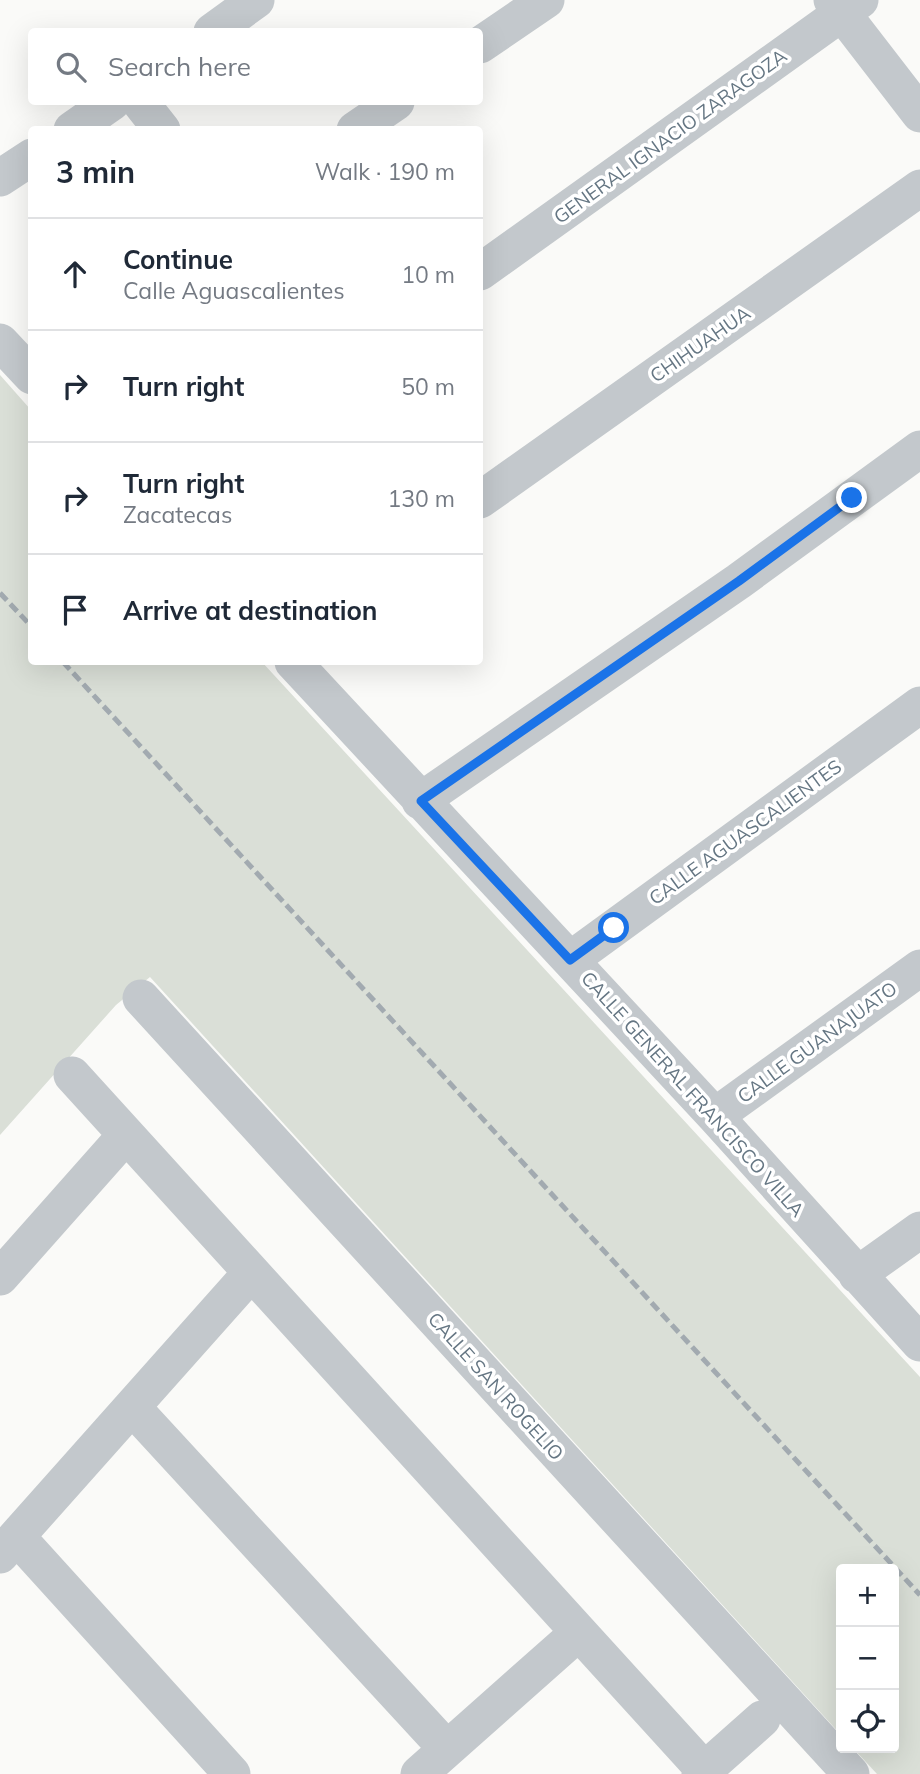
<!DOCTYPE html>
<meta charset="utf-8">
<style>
body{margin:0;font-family:Mulish,sans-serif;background:#f6f6f7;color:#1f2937}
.controls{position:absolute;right:21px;bottom:21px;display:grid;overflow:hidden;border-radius:7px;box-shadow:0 7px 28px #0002}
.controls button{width:63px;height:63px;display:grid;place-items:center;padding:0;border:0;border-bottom:2px solid #e0e1e3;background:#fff;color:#1f2937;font:35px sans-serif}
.stop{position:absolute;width:21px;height:21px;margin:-16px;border:5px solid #1a73e8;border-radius:50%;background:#fff}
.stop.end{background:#1a73e8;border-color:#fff;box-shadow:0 2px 7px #0008}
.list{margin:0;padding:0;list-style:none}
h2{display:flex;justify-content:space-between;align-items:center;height:91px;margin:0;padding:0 28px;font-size:30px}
h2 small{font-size:23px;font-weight:400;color:#747a83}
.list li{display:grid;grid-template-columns:46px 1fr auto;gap:21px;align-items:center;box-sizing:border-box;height:112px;padding:0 28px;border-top:2px solid #e0e1e3}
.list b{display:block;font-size:26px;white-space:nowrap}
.list p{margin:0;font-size:23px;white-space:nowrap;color:#747a83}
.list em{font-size:23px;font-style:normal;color:#747a83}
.icon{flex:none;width:38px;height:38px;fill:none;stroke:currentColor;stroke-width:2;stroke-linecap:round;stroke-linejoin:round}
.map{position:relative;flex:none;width:920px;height:1774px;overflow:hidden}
.search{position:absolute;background:#fff;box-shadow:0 7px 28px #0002;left:28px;top:28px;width:455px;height:77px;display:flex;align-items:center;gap:18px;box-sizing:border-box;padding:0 24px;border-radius:7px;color:#747a83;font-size:26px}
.panel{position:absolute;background:#fff;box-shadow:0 7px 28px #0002;left:28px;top:126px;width:455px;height:539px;border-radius:7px}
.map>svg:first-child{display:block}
.green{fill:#dadfd7}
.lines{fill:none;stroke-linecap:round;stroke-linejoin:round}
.minor{stroke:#c3c8cc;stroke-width:37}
.rail{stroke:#a2aab0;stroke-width:5;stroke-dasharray:10 5;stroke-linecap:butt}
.route{stroke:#1a73e8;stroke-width:9}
.labels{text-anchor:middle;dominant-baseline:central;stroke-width:7;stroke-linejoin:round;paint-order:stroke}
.street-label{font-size:19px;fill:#657683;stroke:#fff}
</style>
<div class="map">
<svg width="920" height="1774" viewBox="0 0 920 1774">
<rect width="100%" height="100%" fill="#fafaf8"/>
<path class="green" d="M 0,375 L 31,410 L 32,662 L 262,662 L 920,1377 L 920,1774 L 877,1774 L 853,1748 L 894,1748 L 894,1569 L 841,1569 L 841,1735 L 150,977 L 116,1005 L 0,1135 Z"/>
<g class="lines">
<path class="minor" d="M 832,0 L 920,114
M 212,32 L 256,0
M 480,45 L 546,0
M 140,102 L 162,130
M 72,130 L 112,102
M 355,130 L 396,102
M 0,178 L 32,157
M 480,272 L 860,0
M 0,342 L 32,376
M 480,500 L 920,188
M 293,662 L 715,1116 L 920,1343
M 420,801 L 739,581 L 920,449
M 570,960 L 920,705
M 141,998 L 851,1774
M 72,1075 L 708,1774
M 715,1116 L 920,968
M 857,1275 L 920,1230
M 0,1277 L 126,1135
M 132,1407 L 447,1749
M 17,1537 L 232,1774
M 0,1555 L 251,1273
M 419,1774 L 578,1633
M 700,1774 L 762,1719"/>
<path class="rail" d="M 0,593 L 32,627
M 63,662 L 920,1595"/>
</g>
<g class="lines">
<path class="route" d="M 614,928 L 570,960 L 421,801 L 739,581 L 852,498"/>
</g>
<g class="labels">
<g class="street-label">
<text transform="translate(670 136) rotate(-36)">GENERAL IGNACIO ZARAGOZA</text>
<text transform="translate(700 344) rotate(-35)">CHIHUAHUA</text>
<text transform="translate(745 832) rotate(-36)">CALLE AGUASCALIENTES</text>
<text transform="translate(817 1042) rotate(-36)">CALLE GUANAJUATO</text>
<text transform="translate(693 1094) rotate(48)">CALLE GENERAL FRANCISCO VILLA</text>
<text transform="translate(496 1386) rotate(48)">CALLE SAN ROGELIO</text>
</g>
</g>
</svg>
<div class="controls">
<button>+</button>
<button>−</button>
<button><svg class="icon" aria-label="locate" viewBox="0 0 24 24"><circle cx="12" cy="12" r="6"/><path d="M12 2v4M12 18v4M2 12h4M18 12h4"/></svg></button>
</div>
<div class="stop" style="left:614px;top:928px"></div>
<div class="stop end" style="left:852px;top:498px"></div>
<div class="search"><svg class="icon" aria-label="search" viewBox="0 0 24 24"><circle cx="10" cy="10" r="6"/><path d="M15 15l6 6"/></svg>Search here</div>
<section class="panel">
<h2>3 min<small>Walk · 190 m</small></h2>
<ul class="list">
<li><svg class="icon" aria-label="ahead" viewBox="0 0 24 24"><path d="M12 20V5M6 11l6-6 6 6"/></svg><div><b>Continue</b><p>Calle Aguascalientes</p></div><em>10 m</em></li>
<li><svg class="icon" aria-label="right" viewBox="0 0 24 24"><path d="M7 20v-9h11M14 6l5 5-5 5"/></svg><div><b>Turn right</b></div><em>50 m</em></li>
<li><svg class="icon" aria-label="right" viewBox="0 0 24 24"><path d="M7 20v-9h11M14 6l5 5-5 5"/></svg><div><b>Turn right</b><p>Zacatecas</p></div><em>130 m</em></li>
<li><svg class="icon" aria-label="arrive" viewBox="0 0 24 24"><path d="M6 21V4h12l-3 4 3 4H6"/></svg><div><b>Arrive at destination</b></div></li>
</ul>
</section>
</div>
